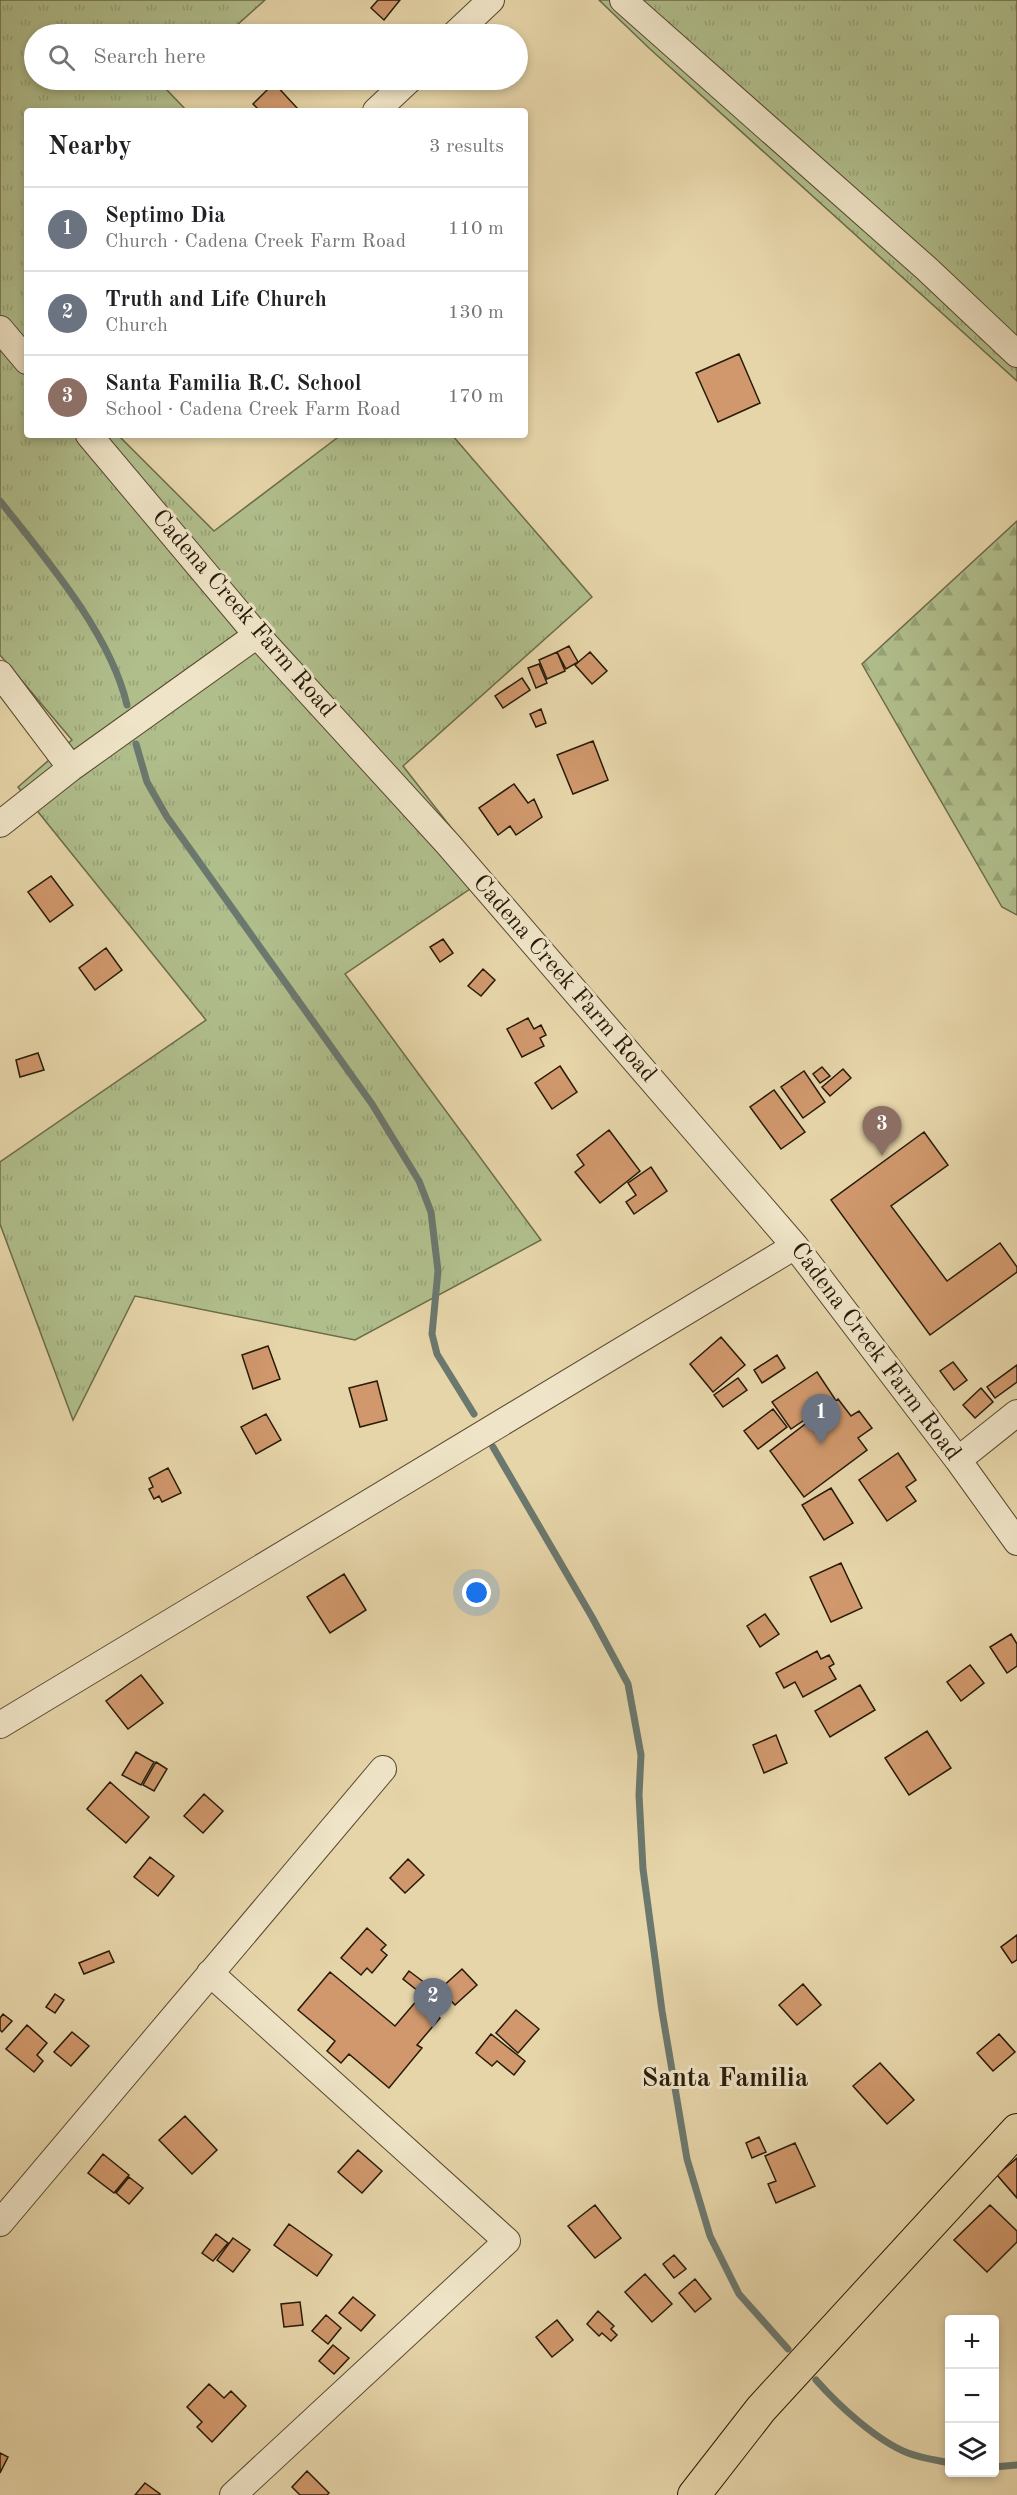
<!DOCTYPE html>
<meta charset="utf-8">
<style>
body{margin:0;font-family:"Old Standard TT",serif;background:#f2f2f2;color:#202124}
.controls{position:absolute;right:18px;bottom:18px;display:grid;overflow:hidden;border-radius:6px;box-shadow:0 3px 9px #0003}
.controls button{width:54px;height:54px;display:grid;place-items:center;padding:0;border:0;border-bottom:2px solid #e0e0e0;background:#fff;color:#202124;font:30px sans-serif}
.you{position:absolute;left:477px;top:1593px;width:21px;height:21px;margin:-15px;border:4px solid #fff;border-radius:50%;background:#1a73e8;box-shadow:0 0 0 9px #1a73e833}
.badge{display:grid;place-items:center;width:39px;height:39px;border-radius:50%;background:#8f2418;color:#fff;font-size:20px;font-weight:700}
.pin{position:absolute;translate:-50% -50px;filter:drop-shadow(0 2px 3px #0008)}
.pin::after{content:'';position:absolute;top:32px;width:21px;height:18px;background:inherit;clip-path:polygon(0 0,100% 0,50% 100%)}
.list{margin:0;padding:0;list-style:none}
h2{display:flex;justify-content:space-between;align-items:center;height:78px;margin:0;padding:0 24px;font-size:26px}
h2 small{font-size:20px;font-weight:400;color:#757577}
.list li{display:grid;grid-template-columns:39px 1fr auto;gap:18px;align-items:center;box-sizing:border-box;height:84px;padding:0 24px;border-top:2px solid #e0e0e0}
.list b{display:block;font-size:22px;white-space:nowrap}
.list p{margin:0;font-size:20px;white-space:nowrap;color:#757577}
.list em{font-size:20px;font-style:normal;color:#757577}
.icon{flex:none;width:33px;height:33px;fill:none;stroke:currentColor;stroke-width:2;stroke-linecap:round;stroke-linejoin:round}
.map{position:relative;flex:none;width:1017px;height:2495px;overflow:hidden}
.search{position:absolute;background:#fff;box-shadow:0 3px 9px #0003;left:24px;top:24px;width:504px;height:66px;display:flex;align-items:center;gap:15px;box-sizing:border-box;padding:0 21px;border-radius:33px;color:#757577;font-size:22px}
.panel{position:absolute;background:#fff;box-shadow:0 3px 9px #0003;left:24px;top:108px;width:504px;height:330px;border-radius:6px}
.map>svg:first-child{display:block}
.grass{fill:url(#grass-tufts);stroke:#6c6c4a;stroke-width:1.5}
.forest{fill:url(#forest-firs);stroke:#6c6c4a;stroke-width:1.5}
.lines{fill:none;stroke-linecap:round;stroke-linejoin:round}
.stream{stroke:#6b786e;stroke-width:7}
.building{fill:#d0986c;stroke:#281a09;stroke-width:1.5}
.minor-casing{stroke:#584931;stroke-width:28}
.major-casing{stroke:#281a09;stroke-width:34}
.minor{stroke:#efe4c7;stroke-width:26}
.major{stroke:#e6d5a9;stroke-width:32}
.labels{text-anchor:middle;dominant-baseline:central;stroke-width:6;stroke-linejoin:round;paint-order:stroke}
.street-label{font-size:24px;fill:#281a09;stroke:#efe4c7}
.quarter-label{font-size:27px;font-weight:bold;fill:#281a09;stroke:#efe4c7}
</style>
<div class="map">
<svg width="1017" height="2495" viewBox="0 0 1017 2495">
<defs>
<pattern id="grass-tufts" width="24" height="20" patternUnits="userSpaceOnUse" patternTransform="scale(1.5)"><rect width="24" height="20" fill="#b0be8c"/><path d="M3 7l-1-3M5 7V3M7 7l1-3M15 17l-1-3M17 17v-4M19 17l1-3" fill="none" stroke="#97a377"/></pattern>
<pattern id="forest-firs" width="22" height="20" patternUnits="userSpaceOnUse" patternTransform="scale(1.5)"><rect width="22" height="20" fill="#b0be8c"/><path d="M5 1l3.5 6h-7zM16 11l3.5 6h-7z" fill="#97a377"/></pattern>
</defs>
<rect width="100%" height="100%" fill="#e6d5a9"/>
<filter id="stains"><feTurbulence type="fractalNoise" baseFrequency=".00333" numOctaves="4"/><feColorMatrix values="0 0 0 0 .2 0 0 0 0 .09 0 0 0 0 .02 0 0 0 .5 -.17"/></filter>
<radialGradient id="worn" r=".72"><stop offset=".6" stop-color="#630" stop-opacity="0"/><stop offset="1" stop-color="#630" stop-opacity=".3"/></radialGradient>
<path class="grass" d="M 0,0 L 265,0 L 227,34 L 34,34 L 34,80 L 178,80 L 167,90 L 187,111 L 27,111 L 27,435 L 118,435 L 214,531 L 341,435 L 452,435 L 592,597 L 403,766 L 489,876 L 345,974 L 541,1240 L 355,1340 L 135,1296 L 73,1420 L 0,1224 L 0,1162 L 206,1020 L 18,787 L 72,740 L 0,655 Z
M 599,0 L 1017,0 L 1017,381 L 650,49 Z"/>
<path class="forest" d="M 1017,521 L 1017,915 L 1002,907 L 862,664 Z"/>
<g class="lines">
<path class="stream" d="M 0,501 C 46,559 110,633 127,705
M 136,744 L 147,782 L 167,817 L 372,1104 L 419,1181 L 431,1212 L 438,1271 L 432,1334 L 437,1354 L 474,1414
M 493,1447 L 592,1617 L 628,1684 L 641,1755 L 639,1795 L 643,1869 L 662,2011 L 687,2159 L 710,2236 L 739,2294 L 788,2349
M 816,2380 C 838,2405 877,2441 908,2453 C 921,2458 936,2460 950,2463
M 994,2467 L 1017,2465"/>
</g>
<path class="building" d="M 378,0 L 400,0 L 384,20 L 371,8 Z
M 274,83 L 298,109 L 295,111 L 260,111 L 253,104 Z
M 739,354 L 760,403 L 718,422 L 696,373 Z
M 569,646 L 578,662 L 566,669 L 557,652 Z
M 557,652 L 565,671 L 547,679 L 539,660 Z
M 590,652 L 607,671 L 592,684 L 575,665 Z
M 539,664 L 547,683 L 536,688 L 528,668 Z
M 522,678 L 530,690 L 503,708 L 495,696 Z
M 541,709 L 546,723 L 536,727 L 530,714 Z
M 593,741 L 608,780 L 573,794 L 557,755 Z
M 514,784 L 528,803 L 534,799 L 542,817 L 516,835 L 510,826 L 498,835 L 479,808 Z
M 51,876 L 73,905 L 50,922 L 28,892 Z
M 443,939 L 453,953 L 440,962 L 430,947 Z
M 106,948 L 122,970 L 95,990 L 79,968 Z
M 483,969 L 495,980 L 481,996 L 468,986 Z
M 528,1018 L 534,1029 L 541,1025 L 546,1035 L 540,1038 L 544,1046 L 522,1057 L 507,1029 Z
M 38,1053 L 44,1070 L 20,1077 L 16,1060 Z
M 560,1066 L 577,1092 L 552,1109 L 535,1083 Z
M 822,1067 L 830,1076 L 820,1083 L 813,1074 Z
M 843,1069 L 851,1078 L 830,1096 L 822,1087 Z
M 804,1071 L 825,1102 L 803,1118 L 781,1087 Z
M 774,1090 L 805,1132 L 781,1149 L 750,1107 Z
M 609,1130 L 640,1171 L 600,1203 L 575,1172 L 584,1165 L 577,1155 Z
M 924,1132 L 948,1165 L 891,1206 L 947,1281 L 1000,1243 L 1017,1267 L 1017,1272 L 930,1335 L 831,1200 Z
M 651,1167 L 667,1191 L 634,1214 L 626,1202 L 636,1195 L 628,1183 Z
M 721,1337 L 745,1365 L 713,1392 L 690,1364 Z
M 268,1346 L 280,1379 L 253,1389 L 242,1355 Z
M 777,1355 L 785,1368 L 762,1383 L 754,1370 Z
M 953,1362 L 967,1380 L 954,1390 L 940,1371 Z
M 1017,1365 L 1017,1382 L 995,1398 L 987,1387 Z
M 817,1372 L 835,1399 L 791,1429 L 772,1402 Z
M 738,1378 L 747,1390 L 723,1407 L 714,1395 Z
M 377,1381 L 387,1420 L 360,1427 L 349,1388 Z
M 981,1388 L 993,1402 L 975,1418 L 963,1405 Z
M 838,1399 L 851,1416 L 859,1411 L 872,1428 L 858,1438 L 867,1450 L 804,1497 L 770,1451 Z
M 773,1409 L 787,1427 L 758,1449 L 744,1431 Z
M 266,1414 L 281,1440 L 256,1454 L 241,1427 Z
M 898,1453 L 916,1480 L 906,1487 L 916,1501 L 887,1521 L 859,1480 Z
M 168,1468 L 181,1493 L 162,1502 L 159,1496 L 154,1499 L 149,1489 L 153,1487 L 149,1478 Z
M 831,1488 L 853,1523 L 824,1540 L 802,1505 Z
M 841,1563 L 862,1608 L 831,1622 L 810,1577 Z
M 344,1574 L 366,1610 L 330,1633 L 307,1597 Z
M 765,1614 L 779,1634 L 760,1647 L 747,1626 Z
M 1011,1634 L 1017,1644 L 1017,1666 L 1007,1673 L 990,1647 Z
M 817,1651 L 821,1659 L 829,1655 L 834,1664 L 829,1667 L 836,1679 L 803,1697 L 795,1682 L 784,1688 L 776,1673 Z
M 970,1665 L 984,1683 L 961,1701 L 947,1682 Z
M 141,1675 L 163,1703 L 128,1729 L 106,1701 Z
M 860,1685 L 875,1710 L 830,1737 L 815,1711 Z
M 927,1731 L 951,1768 L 909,1795 L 885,1758 Z
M 776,1735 L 787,1763 L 764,1773 L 753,1745 Z
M 136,1752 L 154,1762 L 141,1785 L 122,1775 Z
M 156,1762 L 167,1769 L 154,1791 L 143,1785 Z
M 110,1782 L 149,1817 L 126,1843 L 87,1809 Z
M 204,1794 L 223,1811 L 203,1833 L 184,1816 Z
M 150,1857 L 174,1876 L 158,1896 L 134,1877 Z
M 408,1859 L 424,1875 L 405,1893 L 390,1878 Z
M 367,1928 L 386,1945 L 381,1950 L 387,1955 L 372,1973 L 367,1968 L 361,1975 L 341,1958 Z
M 1017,1935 L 1017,1960 L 1012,1963 L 1001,1947 Z
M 109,1951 L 114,1962 L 84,1974 L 79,1963 Z
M 462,1969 L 477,1985 L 455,2005 L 440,1989 Z
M 409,1971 L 425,1983 L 418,1991 L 403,1979 Z
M 330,1972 L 395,2026 L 418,1999 L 440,2018 L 417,2045 L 422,2048 L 389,2088 L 349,2054 L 341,2063 L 327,2051 L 335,2041 L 298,2010 Z
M 803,1984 L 821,2005 L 797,2025 L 779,2005 Z
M 55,1994 L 64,2000 L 55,2013 L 46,2007 Z
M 516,2010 L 539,2029 L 518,2053 L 496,2033 Z
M 3,2014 L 12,2021 L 2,2032 L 0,2030 L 0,2018 Z
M 27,2025 L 47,2043 L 37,2055 L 43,2061 L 34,2072 L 6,2049 Z
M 72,2032 L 89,2046 L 71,2066 L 54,2052 Z
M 491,2034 L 525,2061 L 514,2075 L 497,2061 L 492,2066 L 476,2053 Z
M 999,2034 L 1015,2052 L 993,2071 L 977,2053 Z
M 880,2063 L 914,2100 L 887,2124 L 853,2086 Z
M 185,2116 L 217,2150 L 192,2174 L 159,2140 Z
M 759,2137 L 766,2152 L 752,2158 L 746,2143 Z
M 795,2143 L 815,2186 L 776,2203 L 768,2184 L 776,2181 L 765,2156 Z
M 358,2150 L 382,2171 L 362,2193 L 338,2172 Z
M 103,2154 L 129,2175 L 114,2193 L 88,2173 Z
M 1017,2158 L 1017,2198 L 997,2175 Z
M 129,2177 L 143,2188 L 129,2204 L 116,2193 Z
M 595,2205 L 621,2238 L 595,2258 L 568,2226 Z
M 990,2205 L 1017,2231 L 1017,2242 L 987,2272 L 954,2240 Z
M 289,2224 L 332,2255 L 317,2276 L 274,2245 Z
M 216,2234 L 228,2243 L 213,2261 L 202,2253 Z
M 233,2238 L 250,2250 L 233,2272 L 217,2260 Z
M 674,2255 L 686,2269 L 674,2278 L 663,2264 Z
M 645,2274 L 672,2304 L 652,2322 L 625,2292 Z
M 695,2279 L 711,2299 L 695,2312 L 679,2293 Z
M 353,2297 L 375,2315 L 361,2331 L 339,2313 Z
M 300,2302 L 303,2325 L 284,2327 L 281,2304 Z
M 598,2311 L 614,2326 L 611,2329 L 617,2335 L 611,2341 L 602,2333 L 599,2336 L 587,2324 Z
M 326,2315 L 341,2328 L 328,2344 L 312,2331 Z
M 557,2320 L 573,2340 L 552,2357 L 536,2337 Z
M 333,2345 L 349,2358 L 334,2374 L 319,2361 Z
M 209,2384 L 224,2398 L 231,2391 L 246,2406 L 212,2442 L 197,2427 L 202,2422 L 187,2407 Z
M 0,2453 L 8,2457 L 0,2473 Z
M 307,2471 L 329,2493 L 327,2495 L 300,2495 L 292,2487 Z
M 145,2483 L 160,2494 L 160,2495 L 135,2495 Z"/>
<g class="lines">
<g class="minor-casing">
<path id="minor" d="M 623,0 L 927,269 L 1017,354
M 455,34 L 491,0
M 376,111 L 409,80
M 0,329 L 27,361
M 89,435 L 257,635 L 448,844 L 795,1246 L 958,1460 L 1017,1542
M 0,674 L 71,768
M 0,824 L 71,768 L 257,635
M 958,1460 L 1017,1413
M 0,1725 L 795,1246
M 210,1973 L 507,2241 L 233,2495
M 0,2223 L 383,1769"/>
</g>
<g class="major-casing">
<path id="major" d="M 694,2495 L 761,2409 L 1017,2130"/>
</g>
<use href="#minor" class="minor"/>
<use href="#major" class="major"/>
</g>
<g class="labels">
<g class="street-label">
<text transform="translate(243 614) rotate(49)">Cadena Creek Farm Road</text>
<text transform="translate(564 979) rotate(49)">Cadena Creek Farm Road</text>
<text transform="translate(875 1352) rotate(53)">Cadena Creek Farm Road</text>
</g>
<g class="quarter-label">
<text x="725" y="2078">Santa Familia</text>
</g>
</g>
<rect width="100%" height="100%" filter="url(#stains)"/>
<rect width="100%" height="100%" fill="url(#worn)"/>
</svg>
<div class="controls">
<button>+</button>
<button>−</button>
<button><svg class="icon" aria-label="layers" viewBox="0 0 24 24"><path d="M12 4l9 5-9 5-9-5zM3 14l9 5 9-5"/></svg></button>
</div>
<div class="you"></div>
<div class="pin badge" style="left:821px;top:1444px;background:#6b7280">1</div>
<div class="pin badge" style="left:433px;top:2028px;background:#6b7280">2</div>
<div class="pin badge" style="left:882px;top:1156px;background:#8d6e63">3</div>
<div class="search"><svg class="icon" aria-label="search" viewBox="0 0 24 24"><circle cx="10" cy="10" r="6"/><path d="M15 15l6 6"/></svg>Search here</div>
<section class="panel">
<h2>Nearby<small>3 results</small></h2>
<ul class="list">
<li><span class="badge" style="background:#6b7280">1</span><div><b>Septimo Dia</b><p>Church · Cadena Creek Farm Road</p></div><em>110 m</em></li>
<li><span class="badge" style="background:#6b7280">2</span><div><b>Truth and Life Church</b><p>Church</p></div><em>130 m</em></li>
<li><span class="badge" style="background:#8d6e63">3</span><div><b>Santa Familia R.C. School</b><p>School · Cadena Creek Farm Road</p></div><em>170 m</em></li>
</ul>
</section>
</div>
